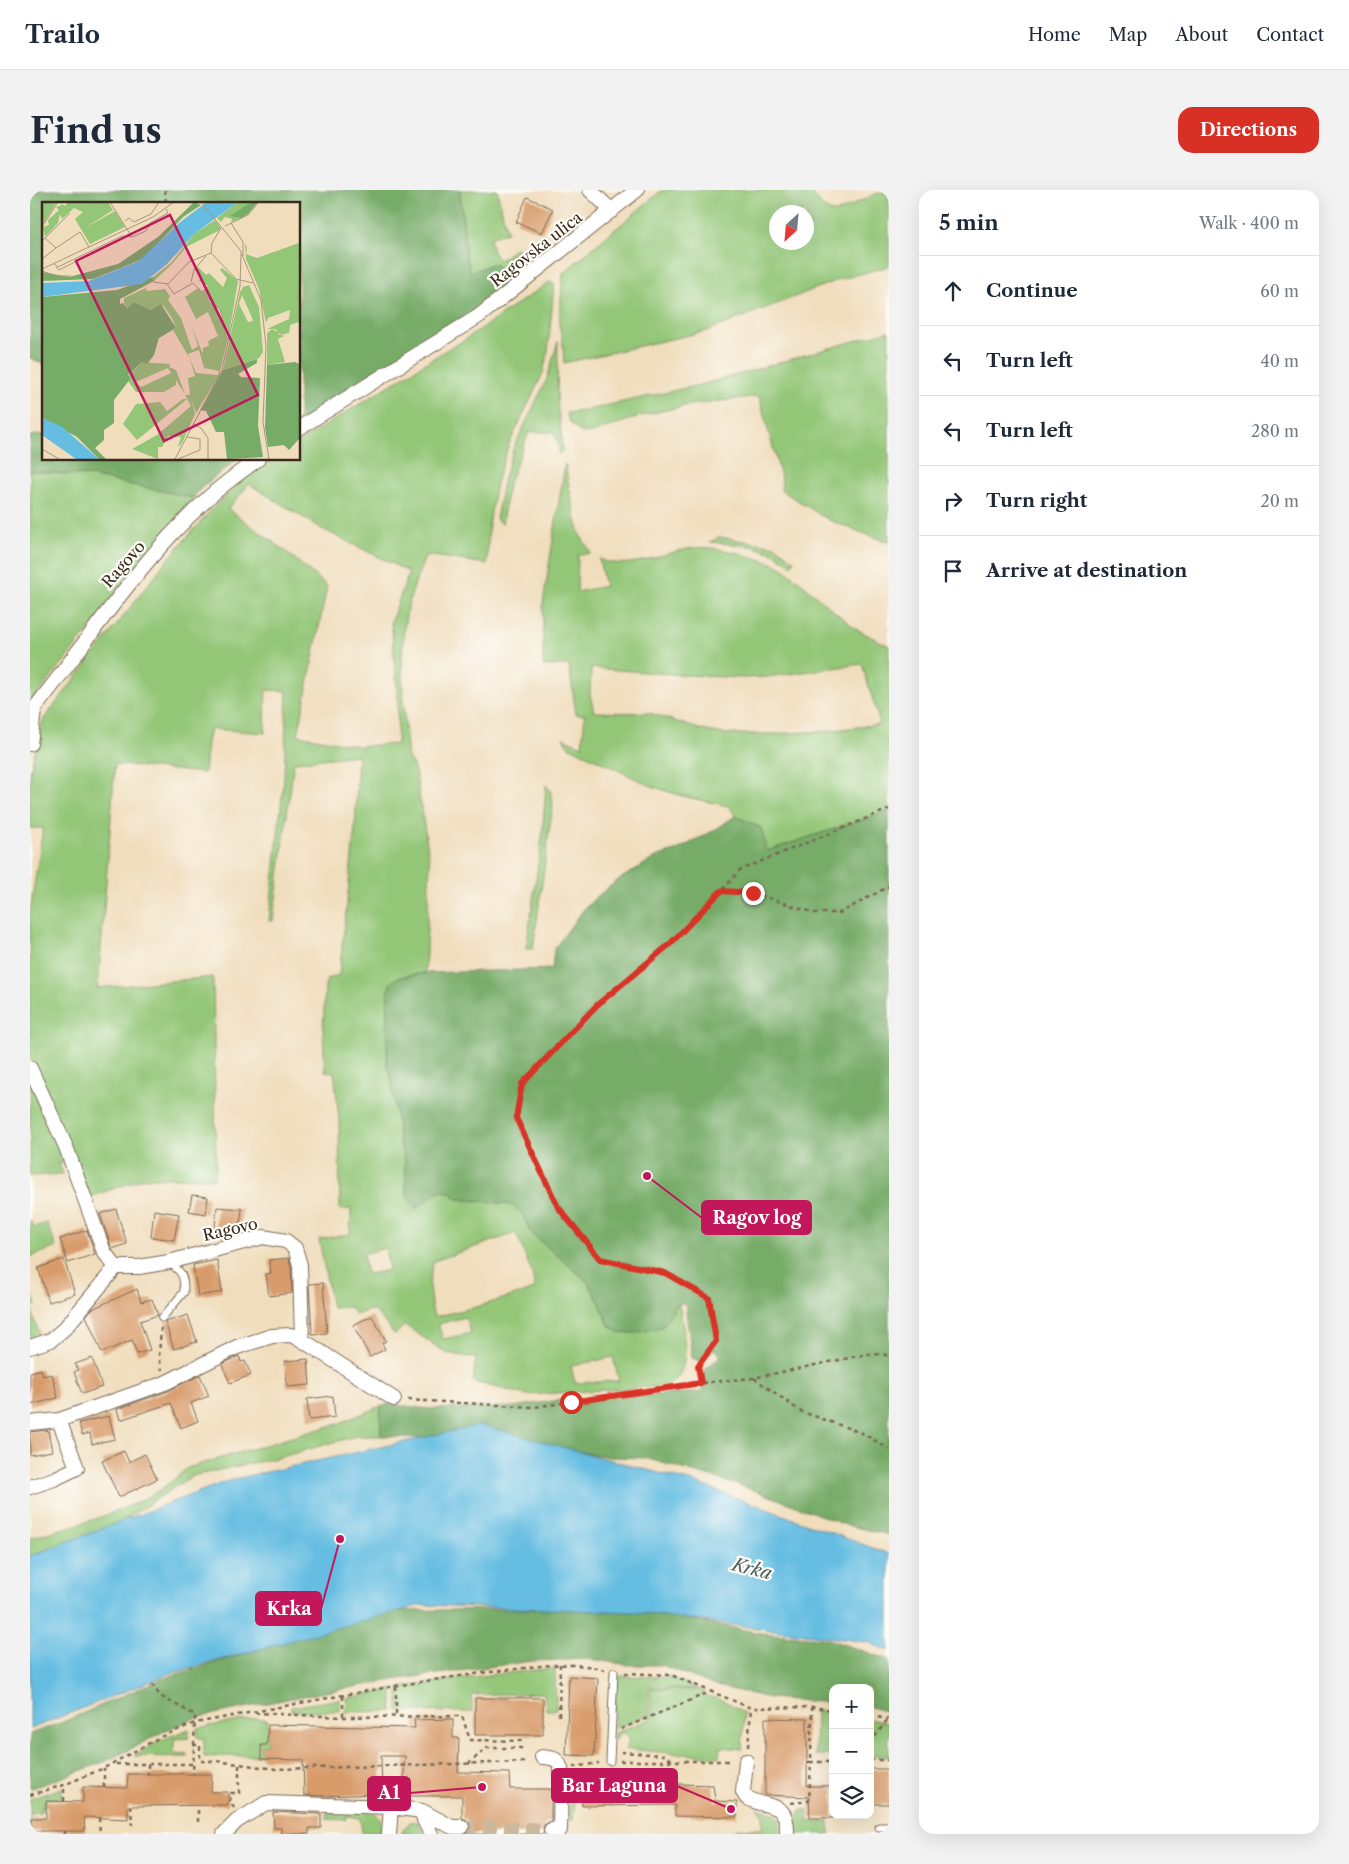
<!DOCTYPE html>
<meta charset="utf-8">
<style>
body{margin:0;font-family:"Libre Caslon Text",serif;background:#f2f2f3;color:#1f2937}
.controls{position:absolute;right:15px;bottom:15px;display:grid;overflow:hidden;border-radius:10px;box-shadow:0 5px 20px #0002}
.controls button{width:45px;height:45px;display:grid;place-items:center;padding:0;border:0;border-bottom:1px solid #e0e1e3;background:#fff;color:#1f2937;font:25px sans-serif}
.compass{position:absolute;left:739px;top:15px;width:45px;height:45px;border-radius:50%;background:#fff;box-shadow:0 5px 20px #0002;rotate:206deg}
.stop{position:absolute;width:15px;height:15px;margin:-11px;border:4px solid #d93025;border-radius:50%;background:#fff}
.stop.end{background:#d93025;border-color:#fff;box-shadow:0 1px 5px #0008}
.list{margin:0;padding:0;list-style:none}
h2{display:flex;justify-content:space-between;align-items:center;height:65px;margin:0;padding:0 20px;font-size:21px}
h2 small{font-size:16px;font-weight:400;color:#747a83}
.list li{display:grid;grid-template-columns:32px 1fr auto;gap:15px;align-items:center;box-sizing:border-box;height:70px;padding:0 20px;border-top:1px solid #e0e1e3}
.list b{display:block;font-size:19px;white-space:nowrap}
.list em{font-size:16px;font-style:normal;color:#747a83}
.icon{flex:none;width:28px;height:28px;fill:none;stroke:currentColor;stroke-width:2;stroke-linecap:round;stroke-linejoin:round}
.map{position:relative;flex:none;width:859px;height:1644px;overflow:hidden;border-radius:15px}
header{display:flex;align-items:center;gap:30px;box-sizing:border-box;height:70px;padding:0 25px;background:#fff;border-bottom:1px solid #e0e1e3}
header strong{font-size:24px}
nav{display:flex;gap:28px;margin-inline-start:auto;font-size:18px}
.intro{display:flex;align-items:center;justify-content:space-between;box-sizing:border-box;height:120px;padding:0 30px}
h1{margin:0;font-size:35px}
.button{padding:12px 22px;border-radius:15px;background:#d93025;color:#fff;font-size:18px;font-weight:700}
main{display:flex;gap:30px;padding:0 30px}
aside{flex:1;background:#fff;border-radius:15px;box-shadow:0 5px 20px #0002}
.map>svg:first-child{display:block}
.green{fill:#93c677;stroke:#67784a;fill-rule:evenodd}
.forest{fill:#76ab68;stroke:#586a43}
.water{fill:#65bde2;stroke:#507480}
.building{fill:#d89b6b}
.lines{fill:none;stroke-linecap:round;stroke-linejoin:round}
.street-tunnel{stroke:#ccb99c;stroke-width:14;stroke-dasharray:14 7;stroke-linecap:butt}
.lane-casing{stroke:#7a6955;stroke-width:9}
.street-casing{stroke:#7a6955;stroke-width:16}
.path{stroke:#7a6955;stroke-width:2.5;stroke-dasharray:4 4;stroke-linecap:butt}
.lane{stroke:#fff;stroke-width:7}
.street{stroke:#fff;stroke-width:14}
.route{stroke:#d93025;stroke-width:6}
.labels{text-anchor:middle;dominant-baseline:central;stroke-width:4.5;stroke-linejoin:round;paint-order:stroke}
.street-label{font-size:16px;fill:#3b2a1e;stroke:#fdfcf7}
.water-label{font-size:18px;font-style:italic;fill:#4a5d63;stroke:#fdfcf7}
.inset-road{fill:none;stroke:#a8957d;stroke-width:1}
.view{fill:#c2185b;fill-opacity:0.15;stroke:#c2185b;stroke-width:2.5}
.inset-edge{fill:none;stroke:#3b2a1e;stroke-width:2.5}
.leader{fill:none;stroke:#c2185b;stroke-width:2}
.callout-dot{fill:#c2185b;stroke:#fdfcf7;stroke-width:2}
.callout{fill:#c2185b;stroke:#c2185b;stroke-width:2}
.callout-label{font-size:18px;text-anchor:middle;font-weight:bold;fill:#fff}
</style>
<header>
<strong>Trailo</strong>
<nav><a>Home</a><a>Map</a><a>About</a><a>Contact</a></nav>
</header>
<div class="intro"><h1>Find us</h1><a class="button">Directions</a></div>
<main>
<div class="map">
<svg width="859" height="1644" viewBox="0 0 859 1644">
<rect width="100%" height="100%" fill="#fdfcf7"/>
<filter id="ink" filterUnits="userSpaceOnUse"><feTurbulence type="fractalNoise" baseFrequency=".02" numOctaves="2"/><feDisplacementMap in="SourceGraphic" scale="10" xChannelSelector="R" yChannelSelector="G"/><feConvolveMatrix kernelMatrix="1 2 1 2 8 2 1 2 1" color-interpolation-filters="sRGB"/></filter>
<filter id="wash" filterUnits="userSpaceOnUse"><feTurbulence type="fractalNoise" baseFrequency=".0096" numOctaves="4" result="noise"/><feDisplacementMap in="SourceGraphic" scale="20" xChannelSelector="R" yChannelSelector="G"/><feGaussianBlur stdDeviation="1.12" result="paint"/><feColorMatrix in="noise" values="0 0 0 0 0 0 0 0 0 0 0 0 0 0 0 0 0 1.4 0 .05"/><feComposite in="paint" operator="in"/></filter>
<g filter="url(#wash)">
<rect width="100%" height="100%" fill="#f0ddbc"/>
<path class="green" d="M 430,0 L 467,0 L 477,42 L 460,48 L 463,62 L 469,70 L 487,58 L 493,63 L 502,67 L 516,59 L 552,30 L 564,29 L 480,101 L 465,73 L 441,82 L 436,67 Z
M 632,0 L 780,0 C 789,10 793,23 808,22 L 845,4 L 859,2 L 859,76 L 805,91 L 677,141 L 534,173 L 532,145 L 529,136 L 533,83 ZM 746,22 L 776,22 L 776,52 L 746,52 Z
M 521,91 L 524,94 L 518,161 L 513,183 L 479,254 L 466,293 L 459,333 L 457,374 L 396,365 C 388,384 380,405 376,426 C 368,473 374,522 378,568 L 382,573 L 386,585 L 400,673 L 395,783 C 376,786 363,783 358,804 L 357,875 L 361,887 L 370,954 L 375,972 L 376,1004 L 385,1019 L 409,1001 L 420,1002 L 428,1009 L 479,1014 L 488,1019 L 493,1025 L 500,1042 L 558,1092 L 570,1114 L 579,1135 L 640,1124 L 649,1113 C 652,1133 659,1159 652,1179 C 650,1187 643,1192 637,1196 L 497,1205 L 443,1192 L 446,1168 L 416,1163 L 375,1135 L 365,1145 L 345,1121 L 339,1120 L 325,1125 L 320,1117 L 302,1118 L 289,1049 L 320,1044 L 321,1019 L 310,1020 L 309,929 L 304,882 L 295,881 L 293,843 L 295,796 L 297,789 L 309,785 L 325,639 L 328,565 L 264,572 L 243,731 L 239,731 L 254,587 L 257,501 L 236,500 L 235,543 L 180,539 L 177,552 L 174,583 L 85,574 L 68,798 L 183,787 L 186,978 L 184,988 L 114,988 L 60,1007 L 0,868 L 0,722 L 13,638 L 0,638 L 0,583 L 13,530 L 137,370 L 181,320 L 219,284 L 243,269 L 269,269 L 269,252 L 421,157 L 433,151 ZM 219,294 L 292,339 L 379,382 L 361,432 L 368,508 L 367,554 L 329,556 L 268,545 L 297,396 L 254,360 L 198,319 ZM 486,1043 L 502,1083 L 505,1099 L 450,1116 L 404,1127 C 399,1108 397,1089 404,1071 ZM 355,1058 L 359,1080 L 337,1084 L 333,1064 ZM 435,1127 L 441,1143 L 413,1149 L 408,1134 ZM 583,1167 L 589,1191 L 545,1193 L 541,1176 Z
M 859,141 L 859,353 L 799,330 L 751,300 L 752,291 L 729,206 L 659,215 L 610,226 L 562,243 L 550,242 L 540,233 L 536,223 L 557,220 L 678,193 Z
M 528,151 L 527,211 L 533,260 L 529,264 L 529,257 L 524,242 L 499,242 L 478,295 L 472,334 L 466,329 L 474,288 L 484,257 L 517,189 Z
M 535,274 L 545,326 L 550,345 L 561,363 L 548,365 L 547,402 L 575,396 L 569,369 C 605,385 643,353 681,358 C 698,360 741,370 754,379 C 779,397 800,420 825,438 C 836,445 848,450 859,456 L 859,621 L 737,661 L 731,638 L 705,626 L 706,625 L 698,616 L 652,606 L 621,596 L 538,556 L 533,548 L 552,556 L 555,525 L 546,524 L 539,475 L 513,476 L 513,413 ZM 832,474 L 850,534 L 796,541 L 740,544 L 694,544 L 672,540 L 620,523 L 564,522 L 560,504 L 561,478 L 655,485 L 714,488 L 737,487 Z
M 0,281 L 62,286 L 163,308 L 0,514 Z
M 689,347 L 746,356 L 764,371 L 761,375 L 744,363 L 719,356 L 680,352 Z
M 516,595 L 520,600 L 523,614 L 503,759 L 496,759 L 512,647 Z
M 0,889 L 36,971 L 29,974 L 33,984 L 0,986 Z
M 0,1030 L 4,1037 L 17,1033 L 26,1057 L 0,1067 Z
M 0,1098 L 6,1115 L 1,1118 L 11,1149 L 0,1153 Z
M 351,1216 L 351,1246 L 326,1246 L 251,1267 L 162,1286 L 80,1339 L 0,1369 L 0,1348 C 54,1332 116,1319 157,1278 L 310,1233 Z
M 525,1478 L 526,1520 L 516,1520 L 514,1503 L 442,1505 L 442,1522 L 368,1521 L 369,1498 L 432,1488 Z
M 586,1486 L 641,1487 L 669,1499 L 619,1498 L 618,1525 L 584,1539 Z
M 364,1499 L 362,1521 L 316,1522 L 317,1508 Z
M 621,1499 L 674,1500 L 674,1506 C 689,1506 702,1515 714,1523 L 712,1559 L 690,1557 L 689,1567 L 595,1559 C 599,1553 600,1547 593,1543 L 589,1544 L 584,1551 L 584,1543 L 620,1529 Z
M 310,1509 L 310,1521 L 261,1521 L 261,1517 Z
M 786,1520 L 803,1523 L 803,1565 L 785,1565 Z
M 226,1528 L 238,1530 L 237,1555 L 231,1555 L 231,1565 L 174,1567 L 174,1549 L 167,1547 L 167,1538 Z
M 840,1529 L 859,1533 L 859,1566 L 840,1566 Z
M 159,1539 L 159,1548 L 144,1549 L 144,1563 L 157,1564 L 157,1567 L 104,1566 L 131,1550 Z
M 32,1598 L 32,1608 L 15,1609 L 15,1617 L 11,1618 L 11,1623 L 0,1624 L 0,1644 L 0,1609 Z
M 535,1598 L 545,1598 L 543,1630 L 533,1630 Z
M 727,1618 L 746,1624 L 750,1631 L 750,1644 L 706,1644 L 706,1638 L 732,1639 L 733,1625 Z
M 340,1619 C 352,1628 352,1629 351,1644 L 347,1644 L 347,1642 L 332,1643 L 330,1628 L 318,1626 L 315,1630 L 296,1629 L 297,1622 Z
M 777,1619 L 778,1631 L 799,1632 L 800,1644 L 765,1644 L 766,1630 L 770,1621 Z
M 380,1632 L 388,1632 L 394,1644 L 372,1644 L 373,1640 Z"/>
<path class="forest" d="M 0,0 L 430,0 L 436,67 L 441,82 L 465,73 L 480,101 L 269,234 L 269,14 L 14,14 L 14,174 L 0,168 Z
M 14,244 L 14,269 L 208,269 L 171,298 L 163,308 L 62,286 L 0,281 L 0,246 Z
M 859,621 L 859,1345 L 816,1335 L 716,1297 L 615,1268 L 580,1267 L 501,1253 L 351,1246 L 351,1216 L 360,1214 L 399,1219 L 483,1217 L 530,1210 L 672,1202 L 672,1182 L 691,1166 L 685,1159 L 669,1171 L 662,1168 L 655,1113 L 648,1113 L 632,1137 L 607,1143 L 590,1143 L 579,1135 L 570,1114 L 558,1092 L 500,1042 L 493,1025 L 488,1019 L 479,1014 L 428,1009 L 420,1002 L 409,1001 L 385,1019 L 376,1004 L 375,972 L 370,954 L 361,887 L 357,875 L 358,804 L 360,794 L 366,788 L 395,783 L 522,779 L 524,759 L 553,720 L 565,708 L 588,690 L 626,667 L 647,660 L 683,641 L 705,626 L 731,638 L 737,661 Z
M 469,1419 L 593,1420 L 630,1424 L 731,1443 L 798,1449 L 859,1470 L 859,1522 L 840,1517 L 840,1498 L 803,1498 L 803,1513 L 739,1508 L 687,1496 L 631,1475 L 599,1475 L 560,1469 L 502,1471 L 363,1490 L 262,1508 L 165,1528 L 136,1540 L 99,1560 L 74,1572 L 0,1599 L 0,1544 L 33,1532 L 131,1489 L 358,1421 Z"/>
<path class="water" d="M 451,1235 L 666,1293 L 859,1364 L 859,1461 L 837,1452 L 603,1422 L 391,1415 L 139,1484 L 0,1539 L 0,1366 L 200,1290 Z"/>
<g id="blocks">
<path class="building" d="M 497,7 L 523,19 L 512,43 L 486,32 Z
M 162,1005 L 178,1007 L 176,1024 L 159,1021 Z
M 187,1017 L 212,1019 L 209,1044 L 201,1047 L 184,1045 Z
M 86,1019 L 97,1054 L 82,1059 L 70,1024 Z
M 124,1020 L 149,1024 L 144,1050 L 121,1047 Z
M 57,1040 L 65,1064 L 38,1073 L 30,1049 Z
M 259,1068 L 261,1076 L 262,1103 L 239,1106 L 236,1084 L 241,1083 L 239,1070 Z
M 34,1069 L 45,1104 L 19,1112 L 8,1078 Z
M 187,1070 L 192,1102 L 168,1106 L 163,1075 Z
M 293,1093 L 297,1143 L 282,1144 L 279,1094 Z
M 107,1099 L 111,1112 L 122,1109 L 128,1125 L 110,1131 L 120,1160 L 107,1164 L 102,1150 L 72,1163 L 56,1126 L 62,1119 Z
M 158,1125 L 167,1152 L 144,1159 L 135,1132 Z
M 342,1126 L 356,1151 L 352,1153 L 355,1159 L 340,1167 L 323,1135 Z
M 209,1166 L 211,1172 L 215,1171 L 221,1185 L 200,1193 L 192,1174 Z
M 62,1168 L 72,1197 L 52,1204 L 44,1182 L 48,1180 L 45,1174 Z
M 278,1169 L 280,1195 L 257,1197 L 255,1171 Z
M 11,1179 L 13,1186 L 22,1184 L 28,1208 L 0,1215 L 0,1182 Z
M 170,1185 L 179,1206 L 161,1213 L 168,1231 L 151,1238 L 141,1213 L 90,1230 L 87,1219 L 138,1201 Z
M 303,1206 L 305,1227 L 279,1230 L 277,1209 Z
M 79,1226 L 85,1249 L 62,1254 L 60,1243 L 52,1245 L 49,1233 Z
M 18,1240 L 22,1261 L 0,1265 L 0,1242 Z
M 94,1261 L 99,1272 L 115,1264 L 127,1289 L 89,1307 L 72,1271 Z
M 539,1486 L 568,1488 L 564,1566 L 536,1565 Z
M 445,1508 L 513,1508 L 513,1545 L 445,1545 Z
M 735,1528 L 777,1529 L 777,1596 L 803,1596 L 803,1628 L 780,1628 L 779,1607 L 735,1605 Z
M 423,1529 L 423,1548 L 429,1548 L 428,1582 L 479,1583 L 480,1599 L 521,1599 L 521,1631 L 514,1635 L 513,1644 L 437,1644 L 441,1637 L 437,1630 L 432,1628 L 432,1606 L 373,1606 L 375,1566 L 351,1566 L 352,1604 L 291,1606 L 274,1605 L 273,1570 L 231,1569 L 231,1555 L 237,1555 L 238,1535 L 385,1538 L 384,1530 Z
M 840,1579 L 859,1579 L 859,1614 L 840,1614 Z
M 564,1583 L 647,1585 L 648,1594 L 683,1595 L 685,1611 L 707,1612 L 707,1627 L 645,1626 L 645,1615 L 552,1616 L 552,1601 L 564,1600 Z
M 98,1584 L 182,1584 L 181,1602 L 198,1602 L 198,1615 L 98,1616 L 98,1629 L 54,1627 L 55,1641 L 1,1641 L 2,1628 L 16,1628 L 16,1611 L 53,1612 L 53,1597 L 97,1598 Z
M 243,1622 L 291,1624 L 291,1638 L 279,1638 L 279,1644 L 251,1644 L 251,1638 L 244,1638 Z"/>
</g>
</g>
<g filter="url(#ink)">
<use href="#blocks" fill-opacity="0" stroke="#7a6955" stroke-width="1"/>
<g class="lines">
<path class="street-tunnel" d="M 432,1637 L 521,1640"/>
<g class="lane-casing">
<path id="lane" d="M 132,1128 L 154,1102 C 154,1084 152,1083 139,1072
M 580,1571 L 584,1482
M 849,1637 L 859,1637"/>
</g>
<g class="street-casing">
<path id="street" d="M 560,0 L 582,21
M 269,238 L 449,126 L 607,0
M 0,524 C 57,453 106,374 174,312 C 190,296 209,283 228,269
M 0,554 L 4,520
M 0,878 L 36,957 L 74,1062 L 86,1077 L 109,1077 L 139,1072 L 233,1047 L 256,1051 L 265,1058 L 270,1075 L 272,1150
M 0,1157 L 21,1150 L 35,1138 L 86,1077
M 0,1233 L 29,1230 L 135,1193 L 207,1157 L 242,1146 L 261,1145 L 272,1150 L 364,1209
M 0,1297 L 24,1289 L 47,1278 L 29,1230
M 512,1567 C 523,1568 528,1568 531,1579 L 530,1640 L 521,1640
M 716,1571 L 713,1602 L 716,1607 C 738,1621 758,1608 757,1644
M 392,1621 L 422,1637 L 432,1637
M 194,1644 L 207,1631 L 236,1613 L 361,1617
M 359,1644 L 361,1617 L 392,1621 L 394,1630 L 401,1644"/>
</g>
<path class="path" d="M 135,0 L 136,14
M 691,701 L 723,703 L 785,723 L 810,723 L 859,696
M 131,1138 L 129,1166 L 132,1180
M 724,1188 L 770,1221 L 832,1243 L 859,1259
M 671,1193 L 668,1175 L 686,1151 L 679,1109 L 635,1083 L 571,1069 L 528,1017 L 486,928 L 491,894 L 567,815 L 640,753 L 679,715 L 710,680 L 859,619
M 378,1210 L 504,1217 L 671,1193 L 723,1188 L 838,1164 L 859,1165
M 595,1483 L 641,1485 L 721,1518 L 782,1517 L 803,1520
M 122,1494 L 130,1506 L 165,1525 L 163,1584
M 366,1496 L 366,1526
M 313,1506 L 313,1527
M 225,1523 L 313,1527 L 432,1526 L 440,1550 L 494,1551
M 529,1526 L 530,1474
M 840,1526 L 858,1529
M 591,1539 L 680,1502
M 840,1553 L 858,1529
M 163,1555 L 170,1555 L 170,1571 L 186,1571 L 246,1579 L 495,1572
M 718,1557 L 721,1518
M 591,1562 L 635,1565 L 643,1571
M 840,1570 L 859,1570
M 590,1571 L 702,1571
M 777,1572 L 781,1572 L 782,1517
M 86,1574 L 162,1574
M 118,1574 L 118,1584
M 438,1574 L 457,1558 L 494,1558
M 543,1577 L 569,1573
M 74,1597 L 74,1578
M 0,1605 L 34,1595 L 74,1578 L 130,1547 L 165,1533 C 263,1515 362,1494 461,1482 C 499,1478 538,1469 575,1480
M 34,1611 L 34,1595
M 761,1613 L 779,1611 L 781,1572 L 803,1572
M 101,1616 L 102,1635
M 204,1618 L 200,1611 L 201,1603 L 209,1603 L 209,1574
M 69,1628 L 70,1644
M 168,1632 L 168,1616
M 34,1641 L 34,1644"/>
<use href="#lane" class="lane"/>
<use href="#street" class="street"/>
</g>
</g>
<g class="lines" filter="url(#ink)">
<path class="route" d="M 541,1212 L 671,1193 L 668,1176 L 686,1151 L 679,1108 L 635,1083 L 570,1069 L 528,1017 L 486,928 L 492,894 L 567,815 L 640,754 L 691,701 L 723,703"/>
</g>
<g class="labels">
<g class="street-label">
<text transform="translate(506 59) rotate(-38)">Ragovska ulica</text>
<text transform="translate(93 374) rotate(-49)">Ragovo</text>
<text transform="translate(200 1039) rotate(-13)">Ragovo</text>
</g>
<g class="water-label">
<text transform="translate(722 1379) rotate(14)">Krka</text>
</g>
</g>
<g transform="translate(12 12)">
<rect width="258" height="258" fill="#f0ddbc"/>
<path d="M 0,0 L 15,0 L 0,24 ZM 17,0 L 23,4 L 26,0 L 66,0 L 71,8 L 43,26 L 73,9 L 83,25 L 48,42 L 33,17 L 41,10 L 32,6 L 20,17 L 18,12 L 16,21 L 3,35 L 1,25 L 7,23 L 6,18 L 17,8 L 14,5 L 20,3 ZM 196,0 L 209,0 L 192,12 L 199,16 L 189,20 L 190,17 L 183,15 L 179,20 L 175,16 ZM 173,18 L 179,26 L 176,29 L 144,45 L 130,62 L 112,79 L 111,75 L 129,61 L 152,32 ZM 203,41 L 205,46 L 204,52 L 215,56 L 257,41 L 257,120 L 248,123 L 247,131 L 238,133 L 233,127 L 225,127 L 247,117 L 248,108 L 226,116 L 224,121 L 217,87 L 204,57 ZM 156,65 L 164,73 L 167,71 L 181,85 L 185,76 L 178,68 L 180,66 L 196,79 L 187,132 L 178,108 L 160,89 L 166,84 L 157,79 L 159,75 L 153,68 ZM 207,83 L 217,105 L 221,150 L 217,156 L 181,168 L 198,90 L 201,85 ZM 200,93 L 211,118 L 211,119 L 206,120 L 197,102 ZM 104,86 L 105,89 L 123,87 L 128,94 L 126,98 L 139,116 L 150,148 L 156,144 L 150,126 L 161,152 L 161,146 L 167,144 L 166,139 L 176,134 L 166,110 L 154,117 L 143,95 L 156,86 L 175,107 L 186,136 L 177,174 L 154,211 L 149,196 L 153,212 L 140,241 L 136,245 L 139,235 L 126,234 L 120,245 L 116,245 L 116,257 L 90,247 L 115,233 L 149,204 L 143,193 L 148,193 L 146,176 L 153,174 L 148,157 L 131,128 L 134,126 L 130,116 L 121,103 L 109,108 L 92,100 L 85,106 L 82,101 L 82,96 ZM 157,148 L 162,166 L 177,169 L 176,173 L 154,171 L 146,152 ZM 230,127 L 242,134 L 236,137 L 243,160 L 225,163 L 225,131 ZM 100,160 L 128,162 L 127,165 L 134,168 L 143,192 L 134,178 L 134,183 L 122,190 L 94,190 L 86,179 L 89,176 L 86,174 ZM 126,166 L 129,171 L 99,185 L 94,180 ZM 141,197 L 145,197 L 95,238 L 81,222 L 94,202 L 118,200 L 125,209 Z" fill="#93c677" fill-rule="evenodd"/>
<path d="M 152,0 L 159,3 L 141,15 L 101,57 L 51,77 L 0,79 L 0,70 L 27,75 L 76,62 L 116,35 ZM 209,0 L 216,0 L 206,12 L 199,16 L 188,14 ZM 111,75 L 112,79 L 78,97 L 78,102 L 81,101 L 85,106 L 92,100 L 109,108 L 119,102 L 134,126 L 117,136 L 112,153 L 105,162 L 100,160 L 86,173 L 89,176 L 72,198 L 72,221 L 62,228 L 62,238 L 53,246 L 64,257 L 57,257 L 35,235 L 0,216 L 0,95 L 75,88 ZM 215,157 L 215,161 L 196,172 L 199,175 L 218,176 L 216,224 L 221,255 L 185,257 L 182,230 L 174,230 L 164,209 L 158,208 L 181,168 ZM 253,160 L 257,162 L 257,237 L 247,248 L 242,243 L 226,245 L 223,226 L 225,163 Z" fill="#76ab68"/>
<path d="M 165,0 L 196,0 L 152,32 L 125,62 L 100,82 L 0,95 L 0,81 L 47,79 L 97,59 L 137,21 ZM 0,216 L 19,224 L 57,257 L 34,257 L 0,233 Z" fill="#65bde2"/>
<path class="inset-road" d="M 159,0 L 198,48 L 219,98 L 224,144 L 221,220 L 227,257M 83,19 L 87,16 L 92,20 L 109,12 L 117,0M 189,21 L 201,40 L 201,54M 183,24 L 206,13 L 217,0M 0,25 L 16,0M 179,26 L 170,41 L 169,51 L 194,77 L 211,81M 90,35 L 104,29 L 108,21 L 126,11 L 124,7M 3,36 L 14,46 L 38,30 L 47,45M 0,39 L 28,11M 0,57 L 14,46M 12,62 L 16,65 L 80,34 L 90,35 L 68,0M 14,65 L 17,68 L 35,59M 0,67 L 111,15 L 132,0M 0,69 L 15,74 L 29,74M 111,80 L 126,82 L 147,60 L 169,51M 149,80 L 152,68 L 164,54M 125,82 L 132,92 L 151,81 L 178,108 L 187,136M 151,222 L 159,226 L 166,236 L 166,257M 0,247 L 17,257M 133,257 L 180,168 L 198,84 L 199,52M 136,257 L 158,248 L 158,237 L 145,235"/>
<path class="view" d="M 128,13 L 216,193 L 122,239 L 34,59 Z"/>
<rect width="258" height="258" class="inset-edge"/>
</g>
<path class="leader" d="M617 986L672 1028M310 1349L291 1419M701 1619L647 1596M452 1597L380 1603"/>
<g class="callout-dot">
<circle cx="617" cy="986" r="5"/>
<circle cx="310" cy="1349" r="5"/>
<circle cx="701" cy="1619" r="5"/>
<circle cx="452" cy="1597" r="5"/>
</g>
<g class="callout">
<rect x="672" y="1011" width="109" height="33" rx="5"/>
<rect x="226" y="1402" width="65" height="33" rx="5"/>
<rect x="522" y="1579" width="125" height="33" rx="5"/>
<rect x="338" y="1587" width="42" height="33" rx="5"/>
</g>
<g class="callout-label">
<text x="727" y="1034">Ragov log</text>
<text x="259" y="1425">Krka</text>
<text x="584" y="1602">Bar Laguna</text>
<text x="359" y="1609">A1</text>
</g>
</svg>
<div class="controls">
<button>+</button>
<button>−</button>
<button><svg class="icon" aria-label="layers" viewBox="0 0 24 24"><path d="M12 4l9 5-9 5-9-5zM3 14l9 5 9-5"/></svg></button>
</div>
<svg class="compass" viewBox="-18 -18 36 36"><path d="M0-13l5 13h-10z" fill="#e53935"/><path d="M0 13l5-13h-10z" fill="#747a83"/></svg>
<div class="stop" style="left:541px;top:1212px"></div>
<div class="stop end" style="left:723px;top:703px"></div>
</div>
<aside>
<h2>5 min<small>Walk · 400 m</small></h2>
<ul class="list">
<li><svg class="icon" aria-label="ahead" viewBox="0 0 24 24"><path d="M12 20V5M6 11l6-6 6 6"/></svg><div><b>Continue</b></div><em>60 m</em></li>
<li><svg class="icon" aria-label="left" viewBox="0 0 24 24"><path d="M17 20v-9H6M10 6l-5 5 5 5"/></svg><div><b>Turn left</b></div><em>40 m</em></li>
<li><svg class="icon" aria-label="left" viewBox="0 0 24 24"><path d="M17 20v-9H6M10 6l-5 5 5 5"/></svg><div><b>Turn left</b></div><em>280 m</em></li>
<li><svg class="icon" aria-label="right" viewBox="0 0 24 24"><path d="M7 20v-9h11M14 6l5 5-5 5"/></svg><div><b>Turn right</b></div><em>20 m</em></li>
<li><svg class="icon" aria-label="arrive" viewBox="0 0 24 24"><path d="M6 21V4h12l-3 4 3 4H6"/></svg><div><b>Arrive at destination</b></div></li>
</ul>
</aside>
</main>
